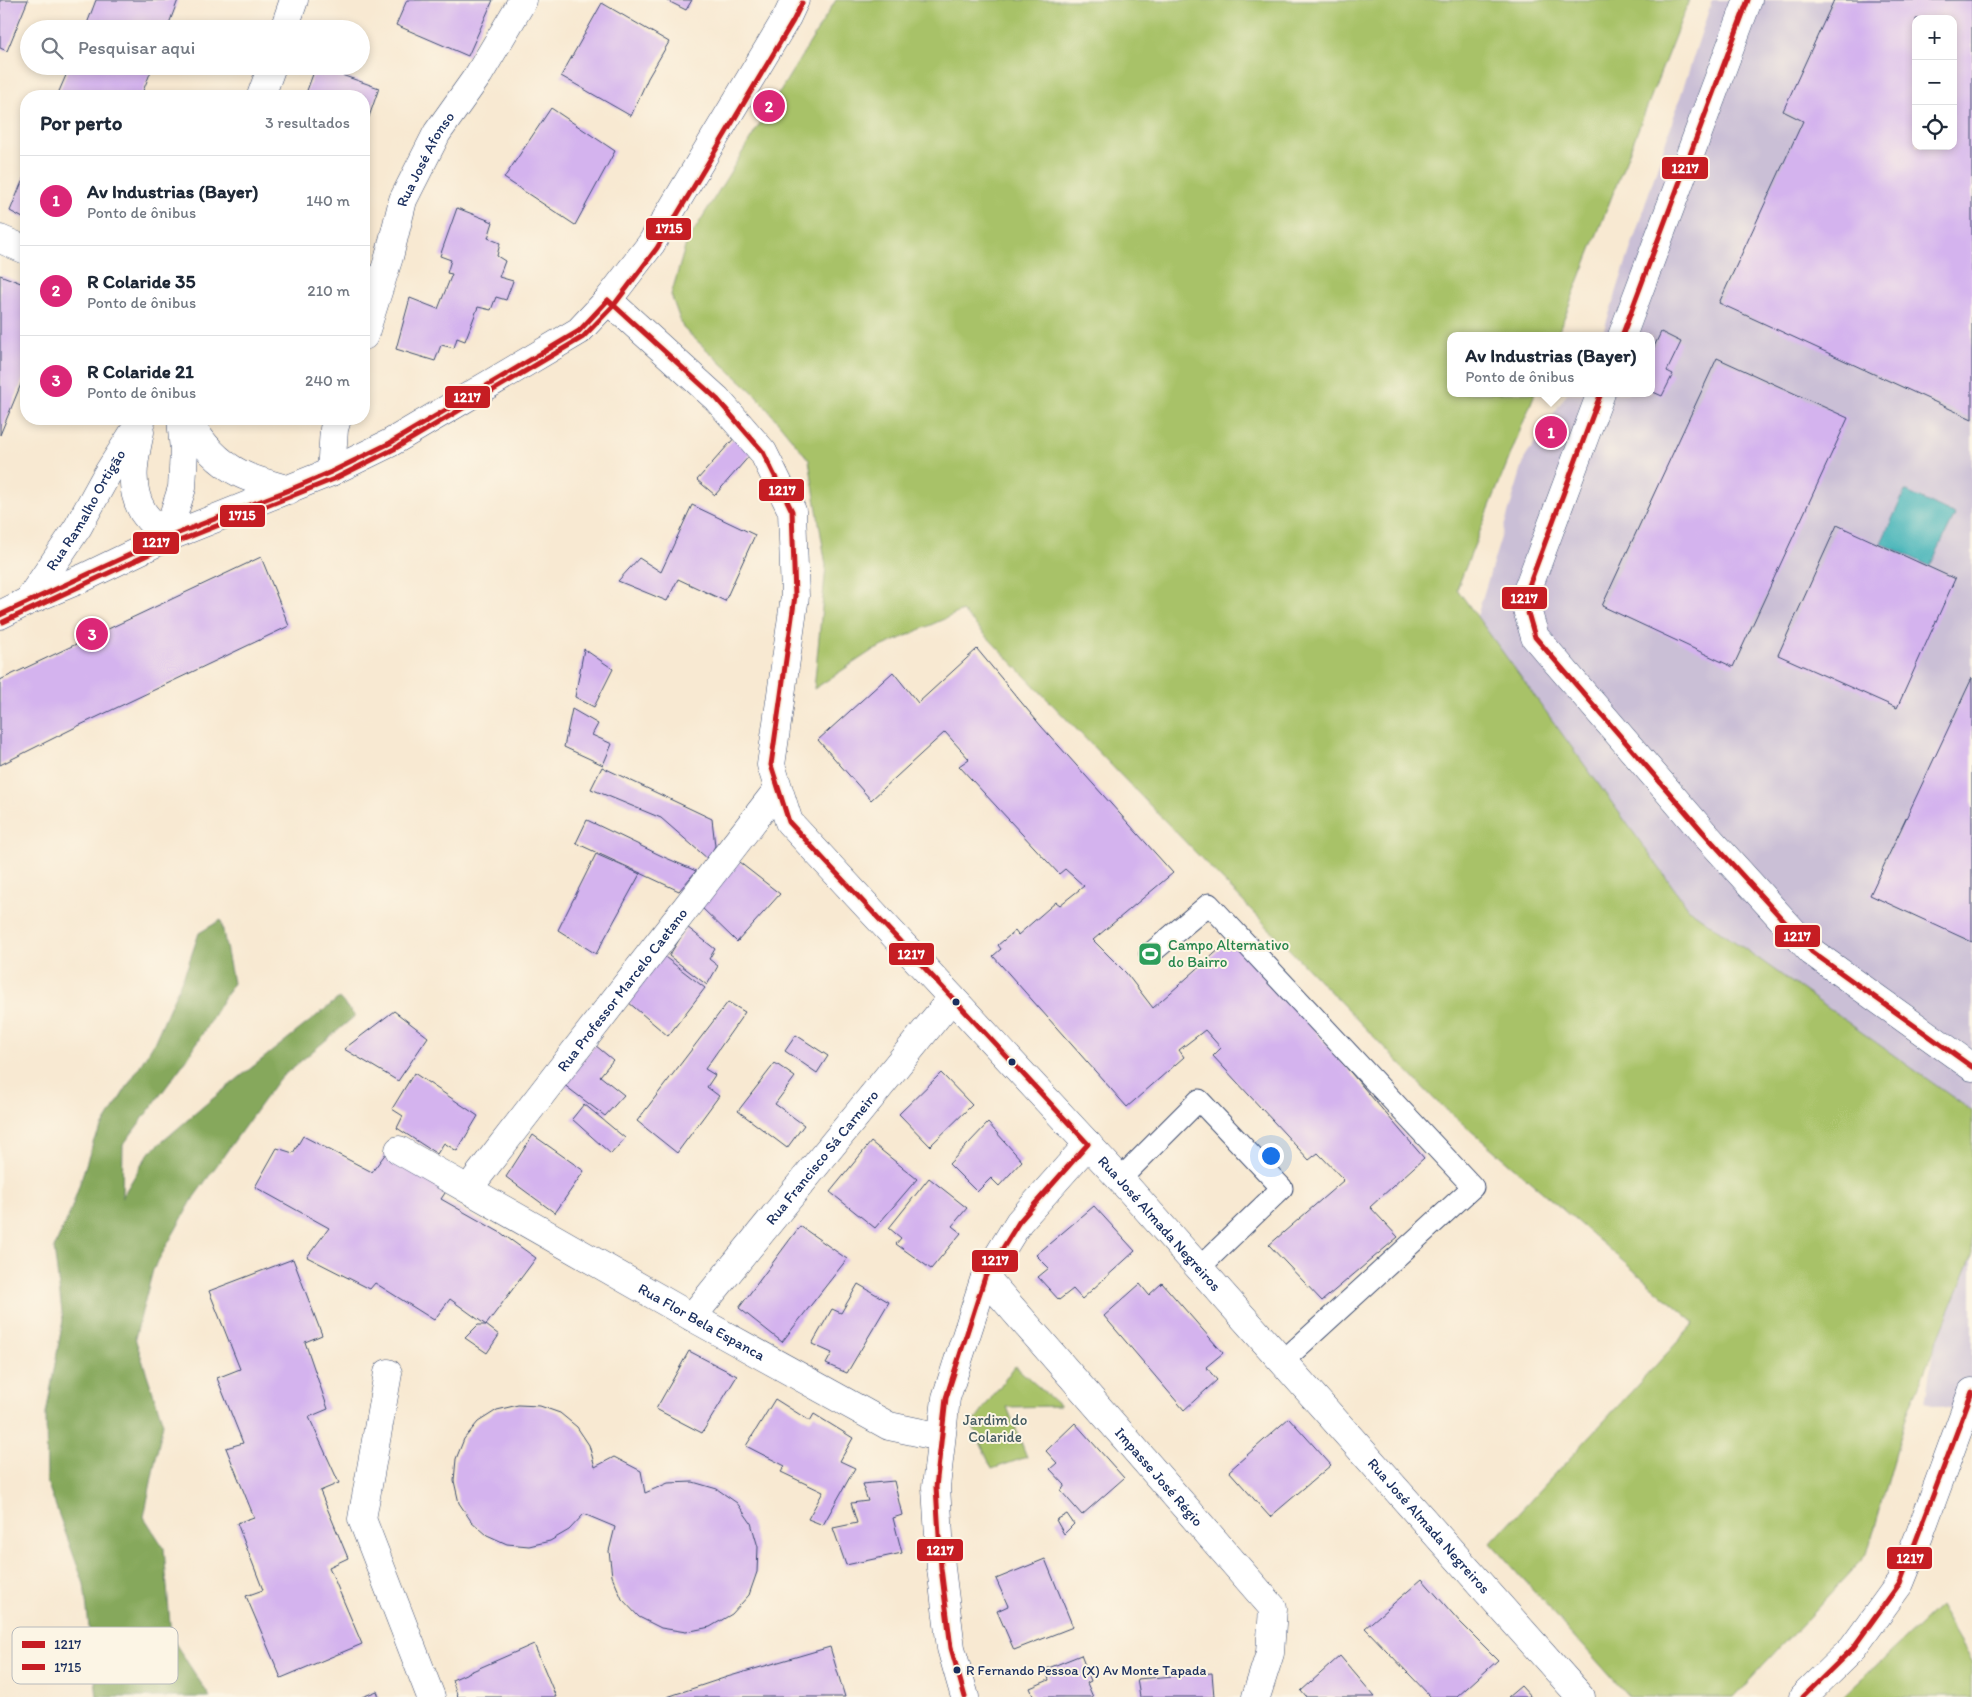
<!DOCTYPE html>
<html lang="pt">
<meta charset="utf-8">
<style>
body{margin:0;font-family:Itim,sans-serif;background:#f6f6f7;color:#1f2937}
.controls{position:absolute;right:15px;top:15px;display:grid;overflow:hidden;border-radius:10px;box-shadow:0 2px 8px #0003}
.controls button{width:45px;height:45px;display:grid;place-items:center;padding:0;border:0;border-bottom:1px solid #e0e1e3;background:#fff;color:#1f2937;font:25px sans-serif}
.you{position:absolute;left:1270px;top:1155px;width:18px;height:18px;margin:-12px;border:4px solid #fff;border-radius:50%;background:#1a73e8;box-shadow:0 0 0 8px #1a73e833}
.badge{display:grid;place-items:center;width:32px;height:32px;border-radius:50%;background:#db2777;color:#fff;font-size:16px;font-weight:700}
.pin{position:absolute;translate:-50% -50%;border:2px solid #fff;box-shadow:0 1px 5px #0006}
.popup{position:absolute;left:1447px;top:332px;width:208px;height:65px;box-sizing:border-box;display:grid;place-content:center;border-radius:10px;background:#fff;filter:drop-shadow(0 1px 4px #0005);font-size:16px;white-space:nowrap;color:#747a83}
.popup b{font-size:19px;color:#1f2937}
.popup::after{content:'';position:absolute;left:50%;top:100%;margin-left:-10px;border:10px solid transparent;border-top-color:#fff}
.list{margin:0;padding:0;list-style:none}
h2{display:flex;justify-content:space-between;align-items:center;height:65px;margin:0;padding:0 20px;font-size:21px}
h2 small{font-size:16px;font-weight:400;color:#747a83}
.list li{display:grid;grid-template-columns:32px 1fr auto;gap:15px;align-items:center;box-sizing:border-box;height:90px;padding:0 20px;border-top:1px solid #e0e1e3}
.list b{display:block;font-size:19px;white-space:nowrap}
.list p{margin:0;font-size:16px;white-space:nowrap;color:#747a83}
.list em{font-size:16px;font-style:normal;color:#747a83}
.icon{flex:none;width:28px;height:28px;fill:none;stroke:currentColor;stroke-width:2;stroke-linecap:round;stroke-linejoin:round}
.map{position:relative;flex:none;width:1972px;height:1697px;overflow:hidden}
.search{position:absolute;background:#fff;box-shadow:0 2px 8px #0003;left:20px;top:20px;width:350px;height:55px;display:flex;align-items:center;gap:12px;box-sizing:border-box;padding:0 18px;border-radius:28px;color:#747a83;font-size:19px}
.panel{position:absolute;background:#fff;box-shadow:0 2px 8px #0003;left:20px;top:90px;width:350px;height:335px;border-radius:20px}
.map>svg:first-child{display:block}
.industrial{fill:#cabfd6;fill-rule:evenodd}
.green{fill:#a8c268;stroke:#627863}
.forest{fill:#86a85c;stroke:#506c5d}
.water{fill:#41b2b8;stroke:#2e708b}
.building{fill:#d4b3ee;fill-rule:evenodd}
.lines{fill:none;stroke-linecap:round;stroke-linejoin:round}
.service-casing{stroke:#3c4b6f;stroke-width:23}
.minor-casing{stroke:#3c4b6f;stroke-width:29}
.service{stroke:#fff;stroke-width:21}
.minor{stroke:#fff;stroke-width:28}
.bus-1-casing{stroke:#fcf5e5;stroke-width:9}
.bus-2-casing{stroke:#fcf5e5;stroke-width:9}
.bus-1{stroke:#c61d23;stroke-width:5}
.bus-2{stroke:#c61d23;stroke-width:5}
.bus-dot{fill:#1b2f5e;stroke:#fcf5e5;stroke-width:2}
.labels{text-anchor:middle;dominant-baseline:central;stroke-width:4;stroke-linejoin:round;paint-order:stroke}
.bus-label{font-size:14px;fill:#1b2f5e;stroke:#fcf5e5;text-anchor:start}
.street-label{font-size:15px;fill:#1b2f5e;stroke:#fcf5e5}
.leisure-label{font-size:15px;fill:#27864d;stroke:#fcf5e5;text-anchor:start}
.park-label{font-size:15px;fill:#455b61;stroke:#fcf5e5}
.key{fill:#fcf5e5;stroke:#b8babc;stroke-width:1}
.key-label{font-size:14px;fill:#1b2f5e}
.line-badge{stroke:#fcf5e5;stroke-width:2}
.badge-label{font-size:14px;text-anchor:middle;font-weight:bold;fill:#fff}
</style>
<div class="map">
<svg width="1972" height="1697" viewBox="0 0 1972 1697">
<rect width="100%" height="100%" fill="#fcf5e5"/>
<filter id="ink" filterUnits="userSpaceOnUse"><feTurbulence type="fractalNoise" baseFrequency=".02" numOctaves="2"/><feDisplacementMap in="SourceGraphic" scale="10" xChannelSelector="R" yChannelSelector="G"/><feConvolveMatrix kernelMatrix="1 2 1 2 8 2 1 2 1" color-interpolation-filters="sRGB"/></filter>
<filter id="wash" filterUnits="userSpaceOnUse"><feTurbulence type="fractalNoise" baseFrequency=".0096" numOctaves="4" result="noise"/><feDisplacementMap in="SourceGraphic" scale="20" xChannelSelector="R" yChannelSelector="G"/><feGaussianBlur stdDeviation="1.12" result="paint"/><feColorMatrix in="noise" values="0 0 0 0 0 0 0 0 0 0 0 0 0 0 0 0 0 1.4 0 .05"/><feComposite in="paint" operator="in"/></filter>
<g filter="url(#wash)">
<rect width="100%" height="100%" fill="#f8e9d2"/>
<path class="industrial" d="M 1712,0 L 1972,0 L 1972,1414 L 1925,1402 L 1968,1139 L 1744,981 L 1561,743 L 1477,616 L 1525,458 L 1567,393 L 1651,393 L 1651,336 L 1602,336 ZM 1916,19 L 1953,19 L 1953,146 L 1916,146 Z"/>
<path class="green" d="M 836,0 L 1689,0 L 1557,336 L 1451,336 L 1451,393 L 1535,393 L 1457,589 L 1689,909 L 1972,1111 L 1972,1256 L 1907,1414 L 1867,1555 L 1734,1697 L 1629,1697 L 1491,1543 L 1695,1323 L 1435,1100 L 962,611 L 870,652 L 814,689 L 826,566 L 809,460 L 755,394 L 683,328 L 671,295 L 686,244 Z
M 1015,1366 L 1060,1406 L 1007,1407 L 1027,1457 L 992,1469 L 972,1424 Z
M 1939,1606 L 1972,1662 L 1972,1697 L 1843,1697 Z"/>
<path class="forest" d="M 221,920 L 233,983 L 187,1059 L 123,1145 L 122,1197 L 148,1154 L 206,1104 L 339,998 L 355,1016 L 278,1080 L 194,1197 L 153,1270 L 135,1338 L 163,1423 L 144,1517 L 164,1548 L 171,1637 L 210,1697 L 97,1697 L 84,1584 L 47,1482 L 46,1414 L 63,1320 L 54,1248 L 70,1213 L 94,1140 L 154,1043 L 187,968 L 199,933 Z"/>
<path class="water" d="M 1905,491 L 1955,515 L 1930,566 L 1881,543 Z"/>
<g id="blocks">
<path class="building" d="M 0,0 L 28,0 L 7,51 L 0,48 Z
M 96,0 L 178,0 L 167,29 L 85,29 Z
M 407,0 L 493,0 L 468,56 L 396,25 Z
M 666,0 L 692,0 L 686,10 Z
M 1834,0 L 1972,0 L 1972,419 L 1719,303 L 1803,121 L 1783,111 ZM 1916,19 L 1953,19 L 1953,146 L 1916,146 Z
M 602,3 L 669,42 L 648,78 L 631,116 L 561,76 Z
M 70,66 L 153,66 L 141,96 L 57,96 Z
M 316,66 L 379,88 L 364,131 L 364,96 L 305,96 Z
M 551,108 L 615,151 L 575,225 L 504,178 Z
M 26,172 L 26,212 L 23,218 L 10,211 Z
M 457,208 L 493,222 L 488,238 L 500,243 L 497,256 L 505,261 L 499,277 L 513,281 L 506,300 L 496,297 L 491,310 L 478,307 L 465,341 L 457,338 L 454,348 L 441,345 L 435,361 L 396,349 L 410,298 L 438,309 L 452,274 L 447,273 L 451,260 L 440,256 Z
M 0,275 L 26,285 L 26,372 L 0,435 Z
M 1661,332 L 1681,342 L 1667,371 L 1673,374 L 1662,396 L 1651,391 L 1651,353 Z
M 1717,358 L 1848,418 L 1733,667 L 1602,606 Z
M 737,435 L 751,454 L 715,495 L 697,480 Z
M 692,505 L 755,535 L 725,601 L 678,579 L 667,601 L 618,581 L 639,558 L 661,572 Z
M 1837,525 L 1955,579 L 1897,708 L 1778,655 Z
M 261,557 L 289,626 L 76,727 L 0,765 L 0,680 Z
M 584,649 L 613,669 L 594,707 L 575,697 Z
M 977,649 L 1041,726 L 1173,873 L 1093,940 L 1126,973 L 1153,1008 L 1231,939 L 1297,1010 L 1424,1158 L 1370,1207 L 1398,1237 L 1322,1301 L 1269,1245 L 1344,1180 L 1318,1153 L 1309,1160 L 1213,1056 L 1221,1048 L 1205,1030 L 1179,1050 L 1184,1057 L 1127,1107 L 993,956 L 1001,949 L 998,945 L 1015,931 L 1018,935 L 1056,902 L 1060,905 L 1084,886 L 1065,869 L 1059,874 L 959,766 L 969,759 L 945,732 L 871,800 L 818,740 L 893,672 L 918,703 Z
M 1972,678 L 1972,942 L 1870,895 Z
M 572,709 L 598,724 L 592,735 L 612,744 L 603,765 L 564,747 Z
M 602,767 L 712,819 L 715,846 L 708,859 L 661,818 L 591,789 Z
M 587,820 L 664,857 L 696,871 L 679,891 L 576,843 Z
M 596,854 L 640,874 L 596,954 L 558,930 Z
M 739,862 L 780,894 L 737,942 L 699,905 Z
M 687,927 L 715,949 L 709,959 L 718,966 L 707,985 L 669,956 Z
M 661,954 L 705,988 L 668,1036 L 628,1002 Z
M 728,1002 L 745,1012 L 705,1069 L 715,1075 L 707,1087 L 719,1096 L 677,1153 L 637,1121 Z
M 394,1011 L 428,1037 L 398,1081 L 344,1049 Z
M 796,1035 L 828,1056 L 817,1073 L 785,1051 Z
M 595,1045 L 613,1060 L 600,1076 L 624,1095 L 605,1116 L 563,1084 Z
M 775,1063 L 795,1077 L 775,1104 L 804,1125 L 787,1148 L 738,1111 Z
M 414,1073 L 478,1116 L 457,1151 L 444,1143 L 437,1154 L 397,1128 L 403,1116 L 392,1109 Z
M 941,1073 L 972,1105 L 930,1146 L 899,1114 Z
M 584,1104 L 625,1138 L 611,1154 L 572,1119 Z
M 988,1123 L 1022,1161 L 999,1186 L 991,1178 L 977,1192 L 949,1164 Z
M 533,1135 L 584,1171 L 555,1213 L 506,1177 Z
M 303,1136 L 372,1172 L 389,1149 L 447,1190 L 441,1199 L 501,1233 L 536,1258 L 486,1325 L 499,1335 L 487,1353 L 465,1338 L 478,1325 L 486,1325 L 450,1299 L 434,1320 L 375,1283 L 370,1289 L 307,1257 L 329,1228 L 255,1187 L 277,1148 L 293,1153 Z
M 871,1142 L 917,1179 L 875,1228 L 830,1192 Z
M 929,1178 L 967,1208 L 952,1226 L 961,1233 L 931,1269 L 896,1244 L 901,1238 L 889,1228 Z
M 1094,1206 L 1135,1251 L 1082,1299 L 1073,1289 L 1059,1300 L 1038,1277 L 1049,1268 L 1036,1255 Z
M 800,1226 L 847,1259 L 782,1342 L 739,1308 Z
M 293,1259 L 322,1335 L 305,1342 L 328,1409 L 309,1417 L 339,1483 L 320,1491 L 348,1558 L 329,1567 L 362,1644 L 281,1678 L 246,1596 L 263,1590 L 237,1523 L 254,1517 L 226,1448 L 243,1443 L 217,1378 L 240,1369 L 209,1291 Z
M 1162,1283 L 1223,1353 L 1206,1367 L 1217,1380 L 1184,1410 L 1104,1316 L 1140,1284 L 1149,1295 Z
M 858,1284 L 889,1302 L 847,1373 L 826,1364 L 832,1353 L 812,1344 L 832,1309 L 841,1313 Z
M 689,1351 L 737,1376 L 702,1433 L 656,1409 Z
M 775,1399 L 810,1421 L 814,1414 L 853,1438 L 840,1461 L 855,1468 L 823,1525 L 808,1519 L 823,1492 L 781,1472 L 785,1466 L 746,1446 Z
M 518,1405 L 540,1406 L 560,1413 L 577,1427 L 589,1445 L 595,1467 L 614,1457 L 641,1471 L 645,1493 L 668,1483 L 693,1482 L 717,1489 L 737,1503 L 751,1523 L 758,1547 L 757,1572 L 749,1595 L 732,1614 L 710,1627 L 686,1632 L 661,1628 L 639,1617 L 622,1599 L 612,1576 L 609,1551 L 615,1527 L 584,1514 L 569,1530 L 550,1541 L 529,1546 L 507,1544 L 487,1535 L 471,1521 L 459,1503 L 454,1481 L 456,1459 L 464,1439 L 478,1422 L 497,1410 Z
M 1289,1418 L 1331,1465 L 1270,1517 L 1229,1471 Z
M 1075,1423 L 1124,1478 L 1082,1515 L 1061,1491 L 1065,1485 L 1050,1469 L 1057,1463 L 1046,1451 Z
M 894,1481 L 902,1515 L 893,1518 L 902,1553 L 846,1565 L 833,1528 L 857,1523 L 851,1503 L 868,1501 L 862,1484 Z
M 1067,1514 L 1074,1524 L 1064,1534 L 1056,1520 Z
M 1045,1559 L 1073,1627 L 1014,1650 L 997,1611 L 1008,1606 L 996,1579 Z
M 1422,1579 L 1460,1622 L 1498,1660 L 1457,1697 L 1431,1697 L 1365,1628 Z
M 534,1644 L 556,1697 L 458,1697 L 452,1680 Z
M 830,1647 L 845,1697 L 667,1697 L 727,1677 Z
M 1081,1655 L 1091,1681 L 1087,1683 L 1093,1697 L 1034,1697 L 1030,1688 L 1049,1680 L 1046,1669 Z
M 1340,1656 L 1375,1697 L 1306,1697 L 1301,1691 Z
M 1212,1673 L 1214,1697 L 1140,1697 L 1137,1679 Z
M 1521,1686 L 1531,1697 L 1508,1697 Z
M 377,1691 L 379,1697 L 362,1697 Z"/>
</g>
</g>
<g filter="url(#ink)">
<use href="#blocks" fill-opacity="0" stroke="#3c4b6f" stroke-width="1"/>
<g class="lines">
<g class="service-casing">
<path id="service" d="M 1150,954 L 1209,904 L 1473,1187 L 1282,1362
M 1120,1179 L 1199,1100 L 1282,1188 L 1199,1268"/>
</g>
<g class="minor-casing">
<g id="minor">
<path d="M 284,29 L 294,0"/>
<path d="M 261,96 L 272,66"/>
<path d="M 0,239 L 26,250"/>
<path id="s1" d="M 608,300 L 717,399 L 763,452 L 792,511 L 795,596 L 771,765 L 789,822 L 1120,1179 L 1581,1697"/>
<path id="s2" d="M 364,336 L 389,257 L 403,200 L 437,133 L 479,74 L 523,0"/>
<path d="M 1622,336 L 1748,0"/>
<path d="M 1601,393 L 1524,599 L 1535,637 L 1703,832 L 1812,952 L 1972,1067"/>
<path d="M 188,419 C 200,442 217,462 241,474 C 255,481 273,485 289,490"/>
<path d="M 140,432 C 134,459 128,487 143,512 C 149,521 159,530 166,538"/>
<path d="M 331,472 L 334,429 L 337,419"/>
<path d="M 166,538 L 182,488 L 184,450 L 181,419"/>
<path id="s3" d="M 28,601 L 78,527 L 106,476 L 142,419"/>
<path d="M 0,615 L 28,601 L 83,578 L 166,538 L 331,472 L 390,443 L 579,331 L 608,300 L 651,244 L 787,17 L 795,0"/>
<path id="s4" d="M 399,1150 L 692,1317 L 889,1426 L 941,1437"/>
<path id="s5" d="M 468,1189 L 778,789"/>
<path id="s6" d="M 985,1277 L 1273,1608 L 1270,1653 L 1256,1697"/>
<path id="s7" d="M 692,1317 L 952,998"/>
<path d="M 388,1373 L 362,1519 L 431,1697"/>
<path d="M 965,1697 L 951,1648 L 941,1568 L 936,1487 L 946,1398 L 985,1277 L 1019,1222 L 1088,1144"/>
<path d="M 1803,1697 L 1853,1648 L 1900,1583 L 1919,1536 L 1972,1392"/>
</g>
</g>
<use href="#service" class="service"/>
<use href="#minor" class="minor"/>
<g class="bus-1-casing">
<path id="bus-1" d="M 608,300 L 717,399 L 763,452 L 792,511 L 795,596 L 771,765 L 789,822 L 1088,1144
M 1622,336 L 1748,0
M 1601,393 L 1524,599 L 1535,637 L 1703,832 L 1812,952 L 1972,1067
M 0,615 L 166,538 L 289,490 L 331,472 L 390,443 L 579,331 L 608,300
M 965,1697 L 951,1648 L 941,1568 L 936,1487 L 946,1398 L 985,1277 L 1019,1222 L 1088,1144
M 1803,1697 L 1853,1648 L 1900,1583 L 1972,1392"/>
</g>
<g class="bus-2-casing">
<path id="bus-2" d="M 3,622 L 169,545 L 334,479 L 394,449 L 583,337 L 614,305 L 657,248 L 793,21 L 802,3"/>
</g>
<use href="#bus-1" class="bus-1"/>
<use href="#bus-2" class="bus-2"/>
</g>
</g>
<defs>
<g id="stadium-square" transform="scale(1.25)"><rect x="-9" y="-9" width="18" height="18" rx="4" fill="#2e9e5b" stroke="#fcf5e5"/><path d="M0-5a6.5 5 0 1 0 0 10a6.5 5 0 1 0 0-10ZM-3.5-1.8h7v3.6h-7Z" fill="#fff"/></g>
</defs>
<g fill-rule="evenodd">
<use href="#stadium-square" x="1150" y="954"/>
</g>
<g class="bus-dot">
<circle cx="956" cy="1002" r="4.5"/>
<circle cx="1012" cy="1062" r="4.5"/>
<circle cx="957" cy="1670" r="4.5"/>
</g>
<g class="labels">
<g class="bus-label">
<text x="966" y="1670">R Fernando Pessoa (X) Av Monte Tapada</text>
</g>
<g class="street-label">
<text stroke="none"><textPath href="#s2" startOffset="188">Rua José Afonso</textPath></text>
<text stroke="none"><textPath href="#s3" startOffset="108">Rua Ramalho Ortigão</textPath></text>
<text stroke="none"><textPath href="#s5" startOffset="252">Rua Professor Marcelo Caetano</textPath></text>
<text stroke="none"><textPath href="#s7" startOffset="206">Rua Francisco Sá Carneiro</textPath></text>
<text stroke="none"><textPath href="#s1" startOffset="1145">Rua José Almada Negreiros</textPath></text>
<text stroke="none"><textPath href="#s4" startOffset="348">Rua Flor Bela Espanca</textPath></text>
<text stroke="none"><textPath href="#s6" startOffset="265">Impasse José Régio</textPath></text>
<text stroke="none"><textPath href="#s1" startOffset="1550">Rua José Almada Negreiros</textPath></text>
</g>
<g class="leisure-label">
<text x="1168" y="945">Campo Alternativo<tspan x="1168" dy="17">do Bairro</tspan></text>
</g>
<g class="park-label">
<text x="995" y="1420">Jardim do<tspan x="995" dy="17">Colaride</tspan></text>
</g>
</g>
<rect x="12" y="1627" width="166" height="57" rx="8" class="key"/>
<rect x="22" y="1641" width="23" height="7" fill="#c61d23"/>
<rect x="22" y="1664" width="23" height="6" fill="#c61d23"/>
<g class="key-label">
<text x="54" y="1649">1217</text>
<text x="54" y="1672">1715</text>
</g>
<g class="line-badge">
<rect x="1661" y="156" width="48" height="24" rx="5" fill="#c61d23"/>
<rect x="645" y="217" width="47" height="24" rx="5" fill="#c61d23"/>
<rect x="444" y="385" width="47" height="24" rx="5" fill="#c61d23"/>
<rect x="758" y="478" width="47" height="24" rx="5" fill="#c61d23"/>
<rect x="219" y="504" width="47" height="24" rx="5" fill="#c61d23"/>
<rect x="132" y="531" width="48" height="24" rx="5" fill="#c61d23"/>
<rect x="1501" y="586" width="47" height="24" rx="5" fill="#c61d23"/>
<rect x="1774" y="924" width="47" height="24" rx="5" fill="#c61d23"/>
<rect x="888" y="942" width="47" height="24" rx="5" fill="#c61d23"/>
<rect x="971" y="1249" width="48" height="24" rx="5" fill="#c61d23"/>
<rect x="916" y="1538" width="48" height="24" rx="5" fill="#c61d23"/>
<rect x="1886" y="1546" width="47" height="24" rx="5" fill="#c61d23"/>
</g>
<g class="badge-label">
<text x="1685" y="173">1217</text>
<text x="669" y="233">1715</text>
<text x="467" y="402">1217</text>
<text x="782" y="495">1217</text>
<text x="242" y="520">1715</text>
<text x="156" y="547">1217</text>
<text x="1524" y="603">1217</text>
<text x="1797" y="941">1217</text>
<text x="911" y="959">1217</text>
<text x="995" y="1265">1217</text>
<text x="940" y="1555">1217</text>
<text x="1910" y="1563">1217</text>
</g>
</svg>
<div class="controls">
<button>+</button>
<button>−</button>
<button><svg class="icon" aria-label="locate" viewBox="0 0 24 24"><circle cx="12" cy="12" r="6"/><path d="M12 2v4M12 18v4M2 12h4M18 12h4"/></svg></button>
</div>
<div class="you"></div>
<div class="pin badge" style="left:1551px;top:432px">1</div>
<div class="popup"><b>Av Industrias (Bayer)</b>Ponto de ônibus</div>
<div class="pin badge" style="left:769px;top:106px">2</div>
<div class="pin badge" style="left:92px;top:634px">3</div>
<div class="search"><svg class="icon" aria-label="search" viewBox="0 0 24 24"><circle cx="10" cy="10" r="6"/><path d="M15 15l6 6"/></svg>Pesquisar aqui</div>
<section class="panel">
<h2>Por perto<small>3 resultados</small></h2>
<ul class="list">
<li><span class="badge">1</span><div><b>Av Industrias (Bayer)</b><p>Ponto de ônibus</p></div><em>140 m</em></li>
<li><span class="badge">2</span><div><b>R Colaride 35</b><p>Ponto de ônibus</p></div><em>210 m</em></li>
<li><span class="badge">3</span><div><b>R Colaride 21</b><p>Ponto de ônibus</p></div><em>240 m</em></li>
</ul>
</section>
</div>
